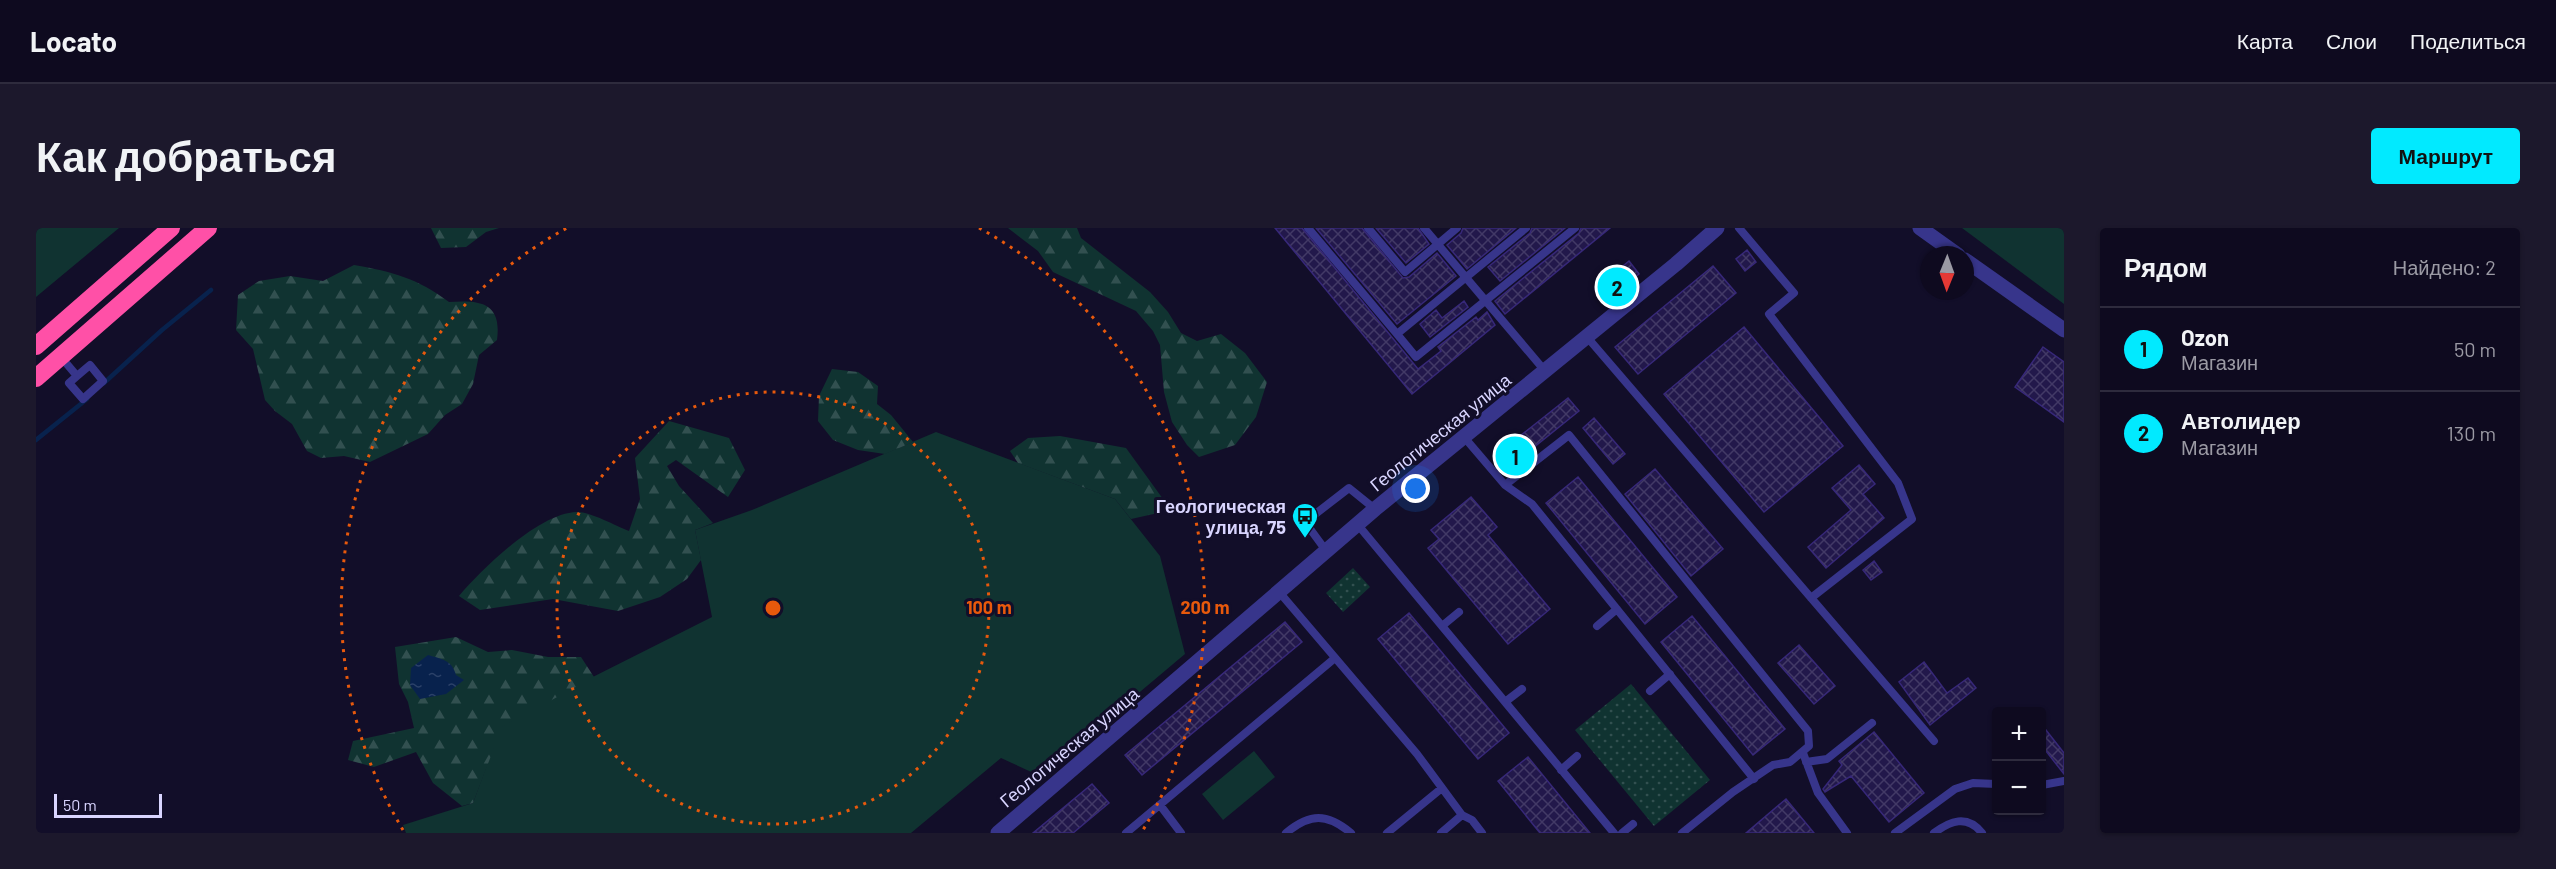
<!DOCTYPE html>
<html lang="ru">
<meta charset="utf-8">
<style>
body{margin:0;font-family:Barlow,sans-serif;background:#1c182c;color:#f1f3f6}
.controls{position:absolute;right:18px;bottom:18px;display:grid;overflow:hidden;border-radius:6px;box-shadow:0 2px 4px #0004}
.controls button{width:54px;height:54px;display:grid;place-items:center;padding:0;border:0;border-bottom:2px solid #2e2b3d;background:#0e0a1f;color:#f1f3f6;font:30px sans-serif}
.compass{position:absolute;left:1884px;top:18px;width:54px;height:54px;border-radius:50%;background:#0e0a1f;box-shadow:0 2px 4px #0004;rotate:181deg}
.scale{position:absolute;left:18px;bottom:15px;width:108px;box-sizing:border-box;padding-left:6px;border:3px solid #d9d5ff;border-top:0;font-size:16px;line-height:21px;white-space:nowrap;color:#d9d5ff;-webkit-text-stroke:4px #120e29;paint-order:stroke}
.you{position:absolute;left:1380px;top:261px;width:21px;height:21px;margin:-15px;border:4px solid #fff;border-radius:50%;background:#1a73e8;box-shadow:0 0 0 9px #1a73e833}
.badge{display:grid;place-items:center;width:39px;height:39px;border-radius:50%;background:#01eaff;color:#111;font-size:20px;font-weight:700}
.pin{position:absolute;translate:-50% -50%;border:3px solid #fff;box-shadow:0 2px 6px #0006}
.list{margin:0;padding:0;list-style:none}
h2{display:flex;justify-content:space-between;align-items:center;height:78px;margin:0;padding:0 24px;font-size:26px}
h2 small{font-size:20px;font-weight:400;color:#9b9aa4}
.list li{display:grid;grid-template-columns:39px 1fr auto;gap:18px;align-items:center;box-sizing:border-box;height:84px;padding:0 24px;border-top:2px solid #2e2b3d}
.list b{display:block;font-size:22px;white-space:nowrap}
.list p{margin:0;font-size:20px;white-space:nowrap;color:#9b9aa4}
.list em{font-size:20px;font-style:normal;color:#9b9aa4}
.map{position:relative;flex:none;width:2028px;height:605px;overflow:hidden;border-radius:6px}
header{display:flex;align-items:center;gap:36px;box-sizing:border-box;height:84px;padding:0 30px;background:#0e0a1f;border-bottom:2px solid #2e2b3d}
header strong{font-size:28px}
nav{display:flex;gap:33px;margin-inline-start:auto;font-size:21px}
.intro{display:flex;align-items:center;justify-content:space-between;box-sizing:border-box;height:144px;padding:0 36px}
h1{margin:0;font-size:42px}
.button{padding:15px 27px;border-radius:6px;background:#01eaff;color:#111;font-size:21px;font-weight:700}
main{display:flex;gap:36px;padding:0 36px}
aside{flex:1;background:#0e0a1f;border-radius:6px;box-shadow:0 2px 4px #0004}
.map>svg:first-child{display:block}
.green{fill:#103331}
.forest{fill:url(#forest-firs)}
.park{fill:url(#park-dots)}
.water{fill:url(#water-ripples)}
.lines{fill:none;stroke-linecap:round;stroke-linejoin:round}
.stream{stroke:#08224d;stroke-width:4.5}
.building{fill:url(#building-cross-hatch);stroke:#372879;stroke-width:1.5}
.lane{stroke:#37358b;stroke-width:8}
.street{stroke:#37358b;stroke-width:15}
.highway{stroke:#ff50a7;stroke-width:18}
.ring{fill:none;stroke:#e8590c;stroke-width:3;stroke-dasharray:3 6}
.labels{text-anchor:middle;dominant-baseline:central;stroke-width:6;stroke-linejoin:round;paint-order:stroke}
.street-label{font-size:18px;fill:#d9d5ff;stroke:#120e29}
.poi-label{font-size:18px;font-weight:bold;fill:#d9d5ff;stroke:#120e29;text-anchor:end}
.centre{fill:#e8590c;stroke:#120e29;stroke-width:3}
.ring-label{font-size:18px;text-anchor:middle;font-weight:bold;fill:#e8590c;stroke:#120e29;stroke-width:6;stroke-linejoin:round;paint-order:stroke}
</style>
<header>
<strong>Locato</strong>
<nav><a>Карта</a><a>Слои</a><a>Поделиться</a></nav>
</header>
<div class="intro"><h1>Как добраться</h1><a class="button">Маршрут</a></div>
<main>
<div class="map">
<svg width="2028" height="605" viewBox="0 0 2028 605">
<defs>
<pattern id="forest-firs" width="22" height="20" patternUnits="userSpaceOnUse" patternTransform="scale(1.5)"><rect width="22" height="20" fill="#103331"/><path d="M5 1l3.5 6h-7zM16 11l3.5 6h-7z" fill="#325050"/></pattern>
<pattern id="park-dots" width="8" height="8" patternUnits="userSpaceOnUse" patternTransform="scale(1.5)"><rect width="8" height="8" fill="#103331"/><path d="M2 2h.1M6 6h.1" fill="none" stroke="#325050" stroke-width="1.8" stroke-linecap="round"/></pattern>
<pattern id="water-ripples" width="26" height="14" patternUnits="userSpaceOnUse" patternTransform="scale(1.5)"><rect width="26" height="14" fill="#08224d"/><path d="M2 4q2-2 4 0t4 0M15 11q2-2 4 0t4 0" fill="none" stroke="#2b4168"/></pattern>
<pattern id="building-cross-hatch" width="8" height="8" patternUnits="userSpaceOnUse" patternTransform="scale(1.5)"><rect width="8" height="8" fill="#22184b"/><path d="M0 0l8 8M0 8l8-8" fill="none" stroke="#423966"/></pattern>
</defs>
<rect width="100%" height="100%" fill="#120e29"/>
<path class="green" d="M 0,0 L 83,0 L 0,69 Z
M 1926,0 L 2028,0 L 2028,76 Z
M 900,204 L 1079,271 L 1124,328 L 1149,426 L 1004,548 L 965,530 L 875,605 L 370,605 L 367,597 L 437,575 L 465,499 L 519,468 L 676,389 L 659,302 L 716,282 Z
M 1218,523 L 1239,549 L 1187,592 L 1166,566 Z"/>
<path class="forest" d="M 395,0 L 463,0 L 450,4 L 430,19 L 405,20 Z
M 972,0 L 1041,0 L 1045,10 L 1114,64 L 1132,84 L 1145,105 L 1161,113 L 1185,106 L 1209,125 L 1231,154 L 1220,189 L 1199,217 L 1163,229 L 1151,217 L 1136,194 L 1128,164 L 1124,117 L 1117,103 L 1100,83 L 1017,44 L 1002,23 Z
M 318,37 C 357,44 381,50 413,74 C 444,72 466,74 461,112 L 443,127 L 437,156 L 426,176 L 409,187 L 392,206 L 334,234 L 308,228 L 285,230 L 271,223 L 256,196 L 239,183 L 229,172 L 217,121 L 200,102 L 202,67 L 223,53 L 254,48 L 287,53 Z
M 796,141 L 822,144 L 842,158 L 841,176 L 855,187 L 877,214 L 849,226 L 822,222 L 797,212 L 782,193 L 783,168 Z
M 633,193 L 693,210 L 709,242 L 692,269 L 640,232 L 631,238 L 643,258 L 677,295 L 659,302 L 665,332 L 651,351 L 624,369 L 582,383 L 517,371 L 444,382 L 423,368 C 447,340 503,285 541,284 C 555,284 580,298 593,303 L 604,271 L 599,230 Z
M 1024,208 L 1090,220 L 1127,271 L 1122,285 L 1095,291 L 1079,271 L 982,235 L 974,223 L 992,210 Z
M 420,409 L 452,424 L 476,422 L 512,429 L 545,429 L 558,449 L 466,499 L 437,575 L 426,578 L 397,555 L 380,524 L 338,539 L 312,532 L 317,513 L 378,500 L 372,474 L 363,456 L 359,419 Z"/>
<path class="park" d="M 1317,340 L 1334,359 L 1307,384 L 1290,365 Z
M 1595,456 L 1674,552 L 1618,598 L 1539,502 Z"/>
<path class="water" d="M 392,427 C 406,431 416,432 420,447 L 428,452 L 410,466 L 384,471 L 374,457 L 375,440 Z"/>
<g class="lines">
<path class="stream" d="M 68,155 L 126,102 L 175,62
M 0,212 L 51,171"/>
</g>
<path class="building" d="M 1239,0 L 1266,0 L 1382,141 L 1405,123 L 1402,119 L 1440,89 L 1442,92 L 1451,84 L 1459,97 L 1376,166 Z
M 1280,0 L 1326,0 L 1367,50 L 1373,49 L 1401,25 L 1420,48 L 1361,96 Z
M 1340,0 L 1382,0 L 1393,16 L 1370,35 Z
M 1427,0 L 1480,0 L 1431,41 L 1411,17 L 1425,5 Z
M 1496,0 L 1529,0 L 1464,53 L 1452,39 L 1494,5 Z
M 1545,0 L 1574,0 L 1469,86 L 1459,73 L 1543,5 Z
M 1711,22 L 1720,34 L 1709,43 L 1700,31 Z
M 1593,33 L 1603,46 L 1569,74 L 1559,61 Z
M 1677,38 L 1700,65 L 1602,146 L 1579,119 Z
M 1428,73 L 1432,79 L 1394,109 L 1384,96 L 1400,82 L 1406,90 Z
M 1708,99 L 1807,218 L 1728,284 L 1628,166 Z
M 2007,119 L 2028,134 L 2028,194 L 1979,159 Z
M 1532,170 L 1543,183 L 1471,241 L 1460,227 Z
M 1558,190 L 1589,226 L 1577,236 L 1547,200 Z
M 1823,237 L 1839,256 L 1827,266 L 1848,290 L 1790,340 L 1772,319 L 1815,282 L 1796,260 Z
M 1619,241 L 1687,321 L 1655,348 L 1589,266 Z
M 1542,249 L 1641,369 L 1609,396 L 1510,275 Z
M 1435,269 L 1461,299 L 1452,307 L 1514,381 L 1472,416 L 1392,320 L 1403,311 L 1395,302 Z
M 1838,333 L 1846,344 L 1835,352 L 1827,342 Z
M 1373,385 L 1473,505 L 1442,531 L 1342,411 Z
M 1656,388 L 1749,501 L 1717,527 L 1625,414 Z
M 1249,394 L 1266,414 L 1106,547 L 1089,527 Z
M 1763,417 L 1799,458 L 1778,476 L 1742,435 Z
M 1888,434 L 1911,465 L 1932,450 L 1940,460 L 1894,497 L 1863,454 Z
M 2006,497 L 2028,525 L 2028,546 L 2006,518 Z
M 1838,504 L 1888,565 L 1853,594 L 1815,548 L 1789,564 L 1787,561 L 1806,537 L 1803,533 Z
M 1492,529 L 1554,605 L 1504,605 L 1462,553 Z
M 1056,556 L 1073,575 L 1037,605 L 997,605 Z
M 1750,571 L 1778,605 L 1710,605 Z"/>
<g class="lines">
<path class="lane" d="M 1272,0 L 1361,106 L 1490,0
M 1332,0 L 1369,44 L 1421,0
M 1388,0 L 1509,143
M 1703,0 L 1758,65 L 1733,86 L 1862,255 L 1876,291 L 1775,370
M 1361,106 L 1380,129 L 1539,0
M 1551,109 L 1898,513
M 25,129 L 41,148 L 33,155 L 47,171 L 67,153 L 54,137 L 41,148
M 1428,209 L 1469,257 L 1496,276 L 1718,551
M 1469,257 L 1533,207 L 1772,503 L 1773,518 L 1754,534 L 1737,537 L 1697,564 L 1646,605
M 1322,297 L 1578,605
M 1291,324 L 1269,294 L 1313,260 L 1339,281
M 1244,365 L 1381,526 L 1426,587 L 1436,592 L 1446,605
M 1406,398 L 1423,384
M 1561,398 L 1581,381
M 1614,463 L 1634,446
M 1469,474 L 1486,461
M 1767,525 L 1782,565 L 1811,605
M 1770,534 L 1791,531 L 1836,495
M 1525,542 L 1541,528
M 2006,557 L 2028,553
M 1124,577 L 1145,605
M 1090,605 L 1299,430
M 1250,605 C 1274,585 1291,585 1315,605
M 1351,605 L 1406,560
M 1405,605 L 1426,587
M 1586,605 L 1597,596
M 1859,605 L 1919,561 L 1937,555 L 1960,556
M 1898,605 C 1914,593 1931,586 1946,605"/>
<path class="street" d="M 1884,0 L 1922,27
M 1929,32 L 2028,102
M 962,605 L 1339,281 L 1640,36 L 1681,0"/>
<path class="highway" d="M 0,118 L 135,0
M 0,150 L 172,0"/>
</g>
<g class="ring">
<circle cx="737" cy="380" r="216"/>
<path d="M367 602A432 432 0 0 1 531 0M943 0A432 432 0 0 1 1107 602"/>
</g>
<defs>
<g id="bus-pin" transform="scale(1.35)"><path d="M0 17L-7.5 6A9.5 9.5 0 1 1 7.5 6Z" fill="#01eaff" stroke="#120e29"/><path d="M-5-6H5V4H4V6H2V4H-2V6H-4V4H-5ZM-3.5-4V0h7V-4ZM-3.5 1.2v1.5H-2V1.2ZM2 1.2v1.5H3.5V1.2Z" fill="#111"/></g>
</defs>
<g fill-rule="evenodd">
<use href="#bus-pin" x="1269" y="288"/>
</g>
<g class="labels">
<g class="street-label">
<text transform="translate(1404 204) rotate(-39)">Геологическая улица</text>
<text transform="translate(1033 519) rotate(-40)">Геологическая улица</text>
</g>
<g class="poi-label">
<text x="1250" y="278">Геологическая<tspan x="1250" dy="21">улица, 75</tspan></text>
</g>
</g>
<circle cx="737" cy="380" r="9" class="centre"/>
<g class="ring-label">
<text x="953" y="386">100 m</text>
<text x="1169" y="386">200 m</text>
</g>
</svg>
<div class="controls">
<button>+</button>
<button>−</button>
</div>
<svg class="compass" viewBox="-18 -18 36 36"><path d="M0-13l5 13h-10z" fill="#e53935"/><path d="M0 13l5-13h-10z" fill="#9b9aa4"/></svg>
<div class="scale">50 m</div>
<div class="you"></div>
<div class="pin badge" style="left:1479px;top:228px">1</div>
<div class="pin badge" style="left:1581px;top:59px">2</div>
</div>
<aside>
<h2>Рядом<small>Найдено: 2</small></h2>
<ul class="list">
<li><span class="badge">1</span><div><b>Ozon</b><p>Магазин</p></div><em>50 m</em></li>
<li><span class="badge">2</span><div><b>Автолидер</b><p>Магазин</p></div><em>130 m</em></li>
</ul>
</aside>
</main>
